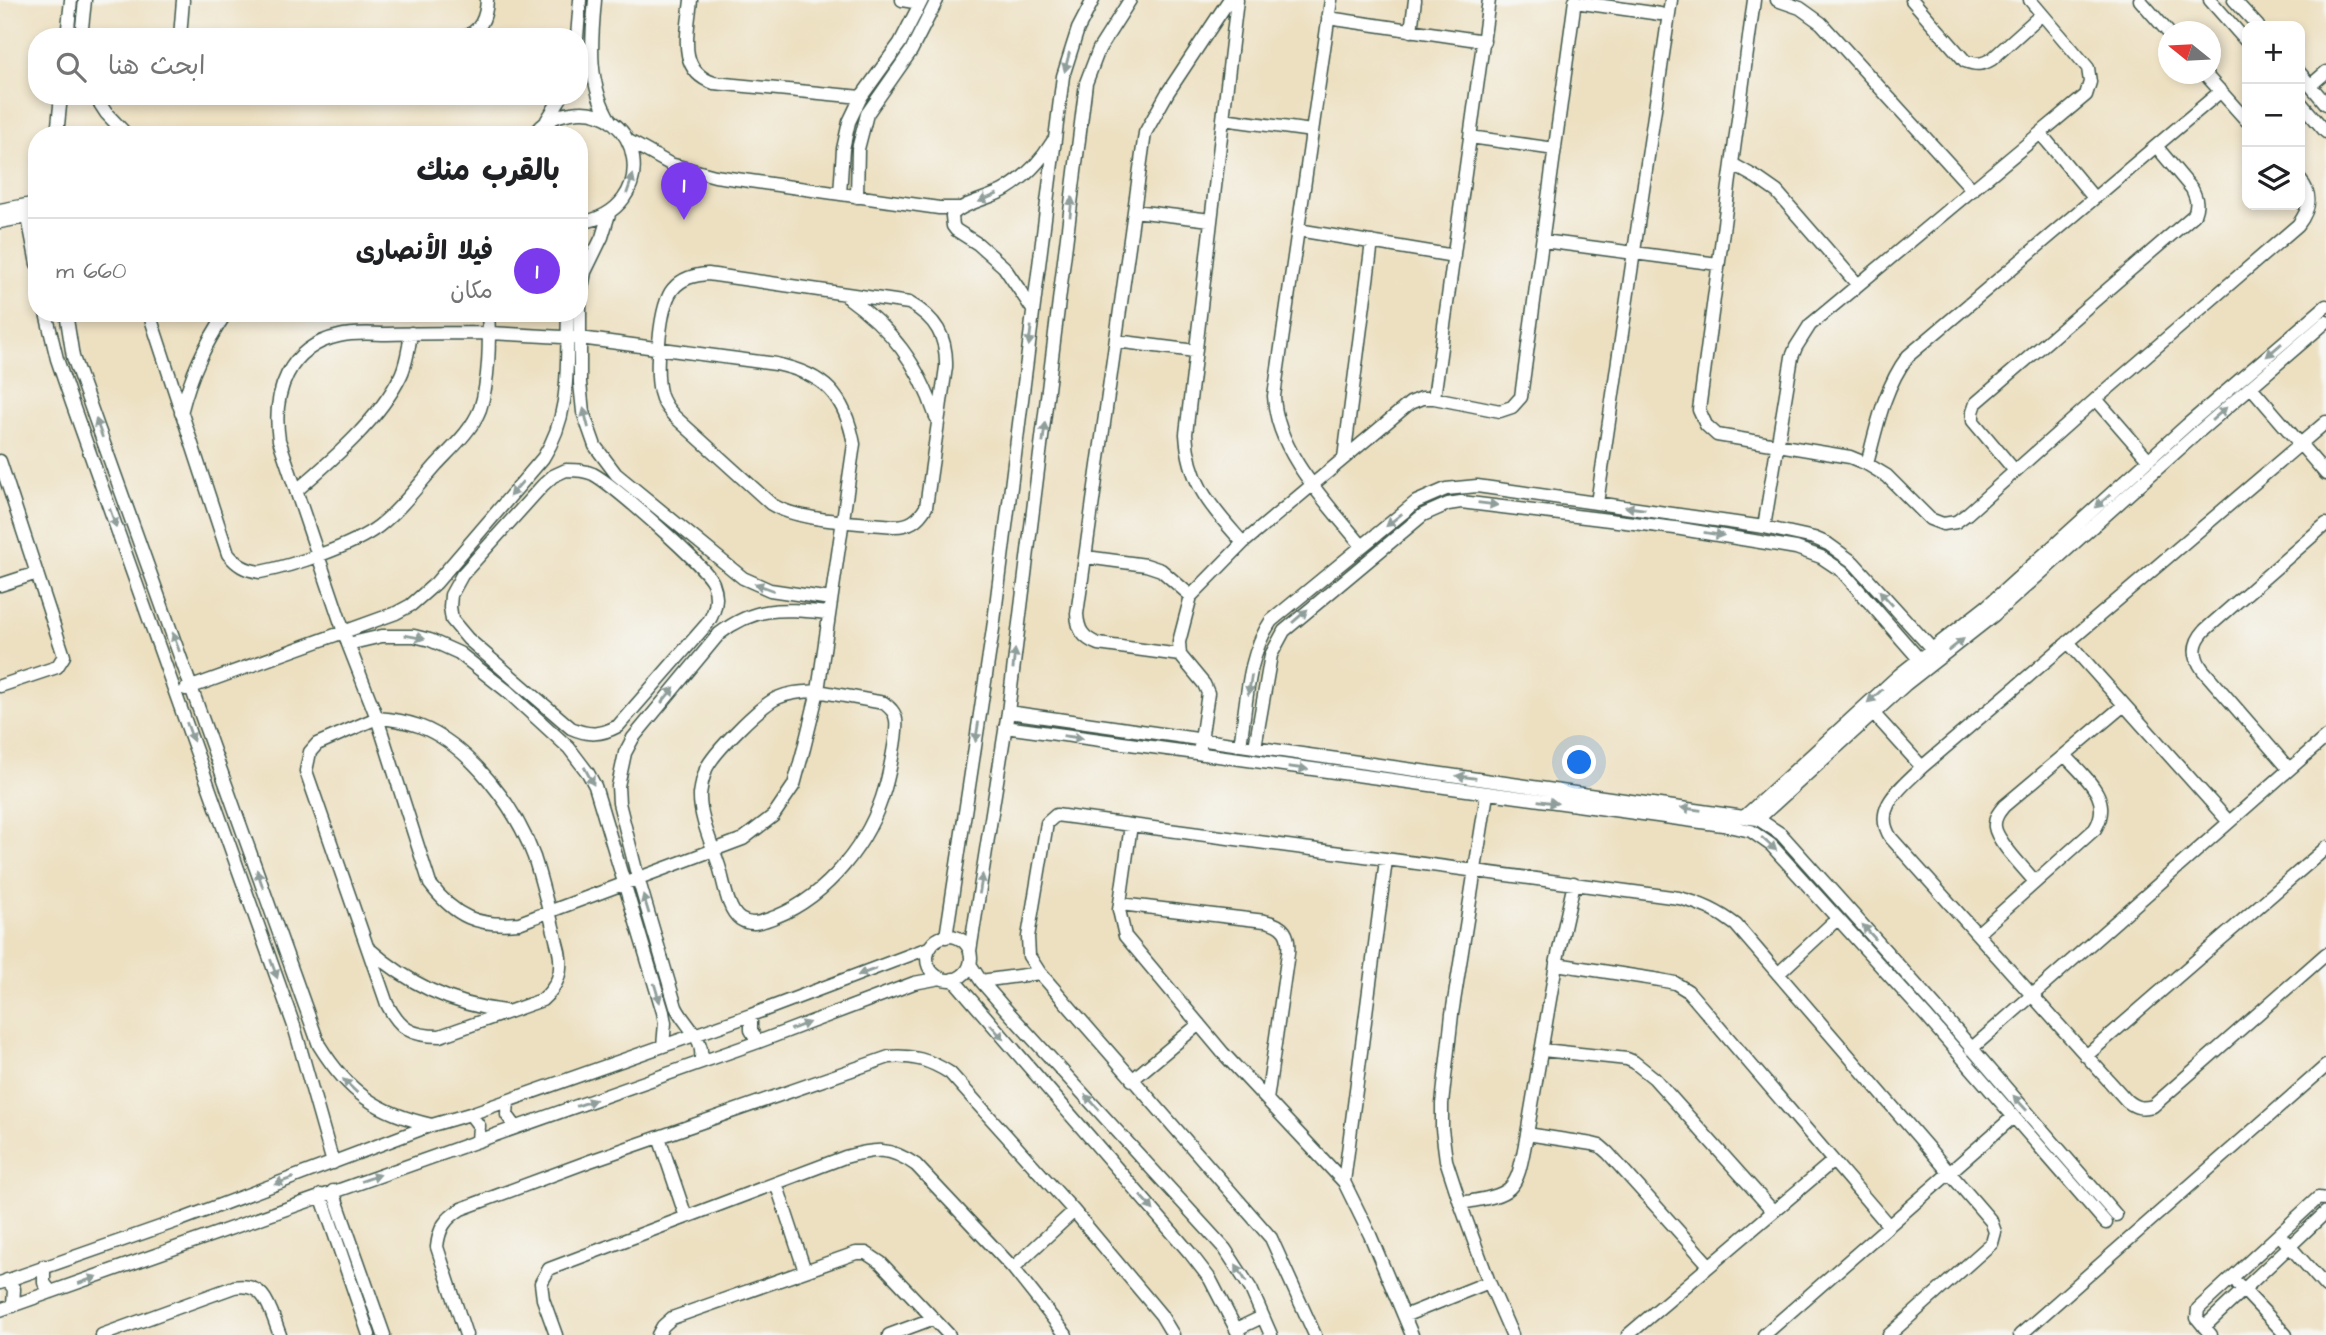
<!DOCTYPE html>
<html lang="ar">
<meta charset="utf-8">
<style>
body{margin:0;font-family:"Architects Daughter","Playpen Sans Arabic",sans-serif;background:#f2f2f2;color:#202124;direction:rtl}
.controls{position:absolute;right:21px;top:21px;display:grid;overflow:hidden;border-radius:14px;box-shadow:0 4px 10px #0003}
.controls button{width:63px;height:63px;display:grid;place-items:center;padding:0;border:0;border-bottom:2px solid #e0e0e0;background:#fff;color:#202124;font:35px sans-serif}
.compass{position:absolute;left:2158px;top:21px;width:63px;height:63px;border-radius:50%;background:#fff;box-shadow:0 4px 10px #0003;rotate:288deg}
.you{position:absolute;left:1580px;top:763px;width:24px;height:24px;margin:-18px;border:5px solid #fff;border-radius:50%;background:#1a73e8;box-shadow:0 0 0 10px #1a73e833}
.badge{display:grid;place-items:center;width:46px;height:46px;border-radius:50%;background:#7c3aed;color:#fff;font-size:23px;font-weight:700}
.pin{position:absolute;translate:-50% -58px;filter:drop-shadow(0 2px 4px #0008)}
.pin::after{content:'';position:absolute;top:37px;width:24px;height:21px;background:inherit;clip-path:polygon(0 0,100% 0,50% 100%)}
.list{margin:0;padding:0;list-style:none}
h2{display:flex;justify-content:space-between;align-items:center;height:91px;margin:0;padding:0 28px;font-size:30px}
h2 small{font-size:23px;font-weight:400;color:#757577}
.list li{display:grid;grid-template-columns:46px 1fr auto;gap:21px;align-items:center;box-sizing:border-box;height:105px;padding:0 28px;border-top:2px solid #e0e0e0}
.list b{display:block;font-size:26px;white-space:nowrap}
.list p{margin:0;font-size:23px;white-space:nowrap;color:#757577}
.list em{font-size:23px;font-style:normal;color:#757577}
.icon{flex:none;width:38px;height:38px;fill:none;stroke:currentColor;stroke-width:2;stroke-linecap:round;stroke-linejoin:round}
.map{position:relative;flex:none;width:2326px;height:1335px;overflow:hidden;direction:ltr}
.search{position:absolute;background:#fff;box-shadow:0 4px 10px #0003;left:28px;top:28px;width:560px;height:77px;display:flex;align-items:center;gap:18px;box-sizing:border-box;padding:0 24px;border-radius:28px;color:#757577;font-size:26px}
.panel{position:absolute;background:#fff;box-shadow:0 4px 10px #0003;left:28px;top:126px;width:560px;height:196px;border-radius:28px;direction:rtl}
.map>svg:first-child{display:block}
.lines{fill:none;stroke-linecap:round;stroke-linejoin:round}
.minor-casing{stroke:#3e5549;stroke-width:15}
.minor{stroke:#fff;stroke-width:12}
.oneway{fill:#8f9e9a}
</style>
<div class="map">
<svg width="2326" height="1335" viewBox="0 0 2326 1335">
<rect width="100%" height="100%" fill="#f6f6f2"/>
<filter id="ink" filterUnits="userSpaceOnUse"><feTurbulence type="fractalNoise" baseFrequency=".0143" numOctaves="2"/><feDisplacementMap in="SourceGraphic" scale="14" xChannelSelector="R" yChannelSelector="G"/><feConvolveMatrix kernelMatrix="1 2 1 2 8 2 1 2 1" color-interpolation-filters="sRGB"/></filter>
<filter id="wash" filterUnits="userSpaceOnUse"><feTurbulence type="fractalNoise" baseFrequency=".00686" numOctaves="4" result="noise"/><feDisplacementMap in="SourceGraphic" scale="28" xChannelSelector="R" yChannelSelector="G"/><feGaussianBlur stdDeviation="1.57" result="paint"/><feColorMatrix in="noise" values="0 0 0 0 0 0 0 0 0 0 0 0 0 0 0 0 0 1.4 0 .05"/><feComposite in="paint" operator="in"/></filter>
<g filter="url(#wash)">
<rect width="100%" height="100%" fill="#ede0c1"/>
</g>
<g filter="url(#ink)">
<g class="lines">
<g class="minor-casing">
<path id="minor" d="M 595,0 C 591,43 587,84 611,122
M 691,0 C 688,31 676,71 714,83 L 861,97
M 902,0 L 920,3
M 1237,0 L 1186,434 C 1189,485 1211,506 1243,543
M 1331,0 L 1274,396 C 1276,452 1328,504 1362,546
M 1754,0 L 1699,410 L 1706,425 L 1717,435 L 1850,457 L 1867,464 L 1887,476 L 1930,519 L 1943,524 L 1956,522 L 1967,514 L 2096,399 L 2298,225 C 2310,209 2313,195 2300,180
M 1777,0 L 1800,8 L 1821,23 L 1973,190
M 1912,0 L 1965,61 C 1976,65 1982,65 1992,59 L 2042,14
M 2140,0 L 2168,32
M 2210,0 L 2247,42
M 2234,0 L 2258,26
M 1575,2 L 1660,14
M 1328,18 L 1484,41
M 1411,31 L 1415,0
M 67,37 L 71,0
M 81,37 L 85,0
M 180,37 L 183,0
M 463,37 C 481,31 486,18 487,0
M 577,37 L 580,0
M 2300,73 L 2326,104
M 2205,74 L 2247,121
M 2311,85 L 2326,72
M 95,96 L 106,113 L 127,135
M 2300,102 L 2326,132
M 1223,119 L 1312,131
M 547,120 L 562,96
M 2041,134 L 2094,198
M 57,135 L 61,96
M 534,135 C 543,122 556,115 571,113 C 641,101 664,210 579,223
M 1470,137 L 1555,149
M 627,140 L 670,164 L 715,176 L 939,208 L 959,208
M 1732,164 L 1757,178 L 1777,192 L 1858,285
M 840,194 L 843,149 L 849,122 L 861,97 L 900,43 L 922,0
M 857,197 L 858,149 L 867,114 L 911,51 L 937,0
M 0,210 L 37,203
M 1134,211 L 1211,220
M 609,214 L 602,237 L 585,272 L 580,298 L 580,383 L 583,412 L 595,446 L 616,474 L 743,578 L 770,590 L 831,599
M 28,217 L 37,264
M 0,222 L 37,215
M 1298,230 L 1454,256
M 1543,241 L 1718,264
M 708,274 L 909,303 C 936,318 947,337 946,367 L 926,507 C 918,521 909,526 894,526 C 859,522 800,522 771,504 L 674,416 C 668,409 662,402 660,392 C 655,371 659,305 673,289 C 682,278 694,275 708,274 Z
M 846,296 C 892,329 918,363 936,417
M 1033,310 L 1004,267 L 978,244 L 956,230 L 953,226 L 952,216 C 958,204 993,198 1006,189 C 1026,177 1041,161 1053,141
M 46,313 L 57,359 L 72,403 L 294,1026 L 333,1163
M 66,313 L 73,357 L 319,1045 C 348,1092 377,1113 432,1125
M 149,313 L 228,554 C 237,565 245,570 260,572 C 292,566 353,546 379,526 C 401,509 419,484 437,464 C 453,447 472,430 480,409 C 489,382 490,341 488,313
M 490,333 L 580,338 L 776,364 C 824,374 845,395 854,444 L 818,691 L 804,748 L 794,785 L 773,816 L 743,839 L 519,923 C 478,927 455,917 430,884 L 377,718 L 348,644 L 279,440 C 272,393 288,347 339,336 C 355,332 372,334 387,334 C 422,333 456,333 490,333 Z
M 1116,341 L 1195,351
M 2251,387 L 2326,474
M 1434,398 L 1489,0
M 2096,399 L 2149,460
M 181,413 C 191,374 204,346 226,313
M 2326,422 L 1922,767 C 1902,787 1871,808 1891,838 L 2127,1101 C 2136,1108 2142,1109 2153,1106 L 2326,954
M 1344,458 L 1372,242
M 0,461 L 64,656 L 57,667 L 0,686
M 1867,464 C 1877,426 1884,388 1908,356 L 2221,91
M 566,470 C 575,470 584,470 593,474 C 612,484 706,566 713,583 C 719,598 716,611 707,624 L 618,726 C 601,735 589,736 571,728 L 468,639 L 452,620 L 450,607 L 451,595 L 462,575 L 543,485 L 553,476 Z
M 2015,471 L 1973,421 L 1973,412 L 1976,403 L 2194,215 C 2198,205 2197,199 2192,189 L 2156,146
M 296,491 C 332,460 380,419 401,375 C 407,362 409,347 411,333
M 1597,503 L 1671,0
M 1764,527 L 1792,357 L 1796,347 L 1810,325 L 2086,95 L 2090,82 L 2088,68 L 2030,0
M 1086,557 L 1146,565 L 1161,570 L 1191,596
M 0,585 L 37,573
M 2068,642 L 2229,822
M 348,644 L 382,636 L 414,636 L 430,640 L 459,653 L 507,691 L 569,748 L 588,773 L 595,786 L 663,1012 L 665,1023 L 663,1046
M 1180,655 L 1098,644 C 1083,638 1078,630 1077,614 L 1145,133 L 1168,92 L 1229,0
M 186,689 L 396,613 L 411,605 L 436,583 L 543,458 C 572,413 566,365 568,313
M 818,691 L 884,703 C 890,708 895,712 896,720 C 898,733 889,774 885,788 C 870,842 828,896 775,917 C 764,921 752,927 740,919 C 727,910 724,881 719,866 C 712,844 699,817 700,794 C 701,785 703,777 706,769 C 714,752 760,706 777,698 C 790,692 804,692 818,691 Z
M 1008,712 L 1758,819 L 1781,834 L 1936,1007 L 2116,1215
M 1874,714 L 1922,767
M 377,718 C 391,719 405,721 419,726 C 470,745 516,808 534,857 C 544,888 551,920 559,951 C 563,972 558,986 542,1000 L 440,1036 C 411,1036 400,1029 387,1004 L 306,771 L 310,752 L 317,744 Z
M 1005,727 L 1723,825 L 1751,831 L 1771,845 L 1926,1016 L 2106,1223
M 1240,745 C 1247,703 1247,656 1271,621 L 1416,502 L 1446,489 L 1477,486 L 1764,527 L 1814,538 L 1828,544 L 1853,562 L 1932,649
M 1200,747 L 1208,693 L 1204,684 L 1180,655 L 1179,642 L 1191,596 L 1243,543 L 1410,403 L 1422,398 L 1434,398 L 1500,411 L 1512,407 L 1521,397 L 1575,0
M 1255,747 L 1271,655 L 1284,631 L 1423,515 L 1448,504 L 1461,502 L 1675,528 L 1796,548 L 1821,557 L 1842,571 L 1919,659
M 2289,769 L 2203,670 C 2192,655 2193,643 2205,630 L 2326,524
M 1487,794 L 1452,1014 L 1442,1104 L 1442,1129 L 1446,1160 L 1460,1203 L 1489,1282 L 1512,1335
M 1744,817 L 1899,675 L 1987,606 L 2187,425 L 2326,306
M 1758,819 L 1906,684 L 1994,615 L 2195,435 L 2326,322
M 1131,825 L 1119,910 L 1125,936 L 1223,1053 L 1344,1182 L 1370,1235 L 1412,1335
M 2035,882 C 2025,869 1997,842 1995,827 C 1994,818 1999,812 2004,806 L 2124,705
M 1120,904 L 1265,921 C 1284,925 1290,934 1288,953 L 1267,1100
M 1977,934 L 2095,829 C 2114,798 2085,778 2065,755
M927 958a22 22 0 1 1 44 0a22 22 0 1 1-44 0Z
M 946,937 L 993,629 L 1063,76 L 1078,29 L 1093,0
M 368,948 C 409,984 450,1004 504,1011
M 970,951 L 1008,712 L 1086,83 L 1099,49 L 1130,0
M 970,964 L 981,981 L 1001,1004 L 1225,1249 L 1251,1289 L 1271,1335
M 1556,964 L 1660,980 L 1675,983 L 1688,991 L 1889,1226
M 1778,974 L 1837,919
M 953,979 L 1190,1253 L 1210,1279 L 1239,1335
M 981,981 L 1040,973
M 751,1015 L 751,1030 L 758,1042
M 1971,1049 L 2326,737
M 1543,1050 L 1627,1059 L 1634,1062 L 1654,1078 L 1773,1211
M 2086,1056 L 2326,848
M 700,1062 C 707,1040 685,1026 676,1007 L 638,878 L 619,803 L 618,786 L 625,753 L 633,738 L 719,634 C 756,605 784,609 828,613
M 1132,1080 L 1199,1024
M 508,1101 L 507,1115 L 516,1127
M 470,1114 L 479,1126 L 478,1141
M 1527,1134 L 1556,964 L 1574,883
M 659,1137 L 686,1217
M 1344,1182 L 1386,860
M 776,1183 L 805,1271
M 333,1191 L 384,1335
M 321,1195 L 369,1335
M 1460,1203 C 1519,1194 1516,1190 1527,1134 L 1592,1144 L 1600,1146 L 1608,1153 L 1709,1265
M 2284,1240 L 2326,1287
M 44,1266 L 44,1283 L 51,1292
M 1013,1268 L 1074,1211
M 7,1280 L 14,1289 L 13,1306
M 0,1283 L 183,1219 L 432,1125 L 470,1114 L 751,1015 L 931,947
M 2238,1284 L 2286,1335
M 0,1310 L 758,1042 L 914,983 L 941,978
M 1404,1316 L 1489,1282
M 2204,1327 L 2326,1212
M 1237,1329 L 1262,1317
M 102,1335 L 234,1287 C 267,1281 270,1311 280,1335
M 466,1335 L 437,1247 C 439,1228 445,1219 461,1209 L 590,1161 L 889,1057 C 912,1055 930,1060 950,1073 L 1074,1211 L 1161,1315 L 1173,1335
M 556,1335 L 543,1299 L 541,1283 L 549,1269 L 845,1157 C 875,1149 889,1146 916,1165 L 1013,1268 L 1066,1335
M 658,1335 L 663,1326 L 672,1318 L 856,1253 L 866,1253 L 881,1263 L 949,1335
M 889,1335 L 932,1319
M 1315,1335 L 1271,1238 L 1040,973 L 1029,956 L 1028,937 L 1047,823 L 1056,815 L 1679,898 C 1701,903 1718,911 1736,925 L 1991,1221 L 1995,1232 L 1992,1243 L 1889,1335
M 1628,1335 L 1833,1161
M 1764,1335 L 2013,1117
M 2020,1335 L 2326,1066
M 2211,1335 L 2197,1318 L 2198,1309 L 2318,1198 L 2326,1199"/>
</g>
<use href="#minor" class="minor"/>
</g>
<defs><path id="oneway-solid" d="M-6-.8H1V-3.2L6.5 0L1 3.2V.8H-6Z" transform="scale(1.75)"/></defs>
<g class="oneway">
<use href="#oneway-solid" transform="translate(1067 62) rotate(104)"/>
<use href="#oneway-solid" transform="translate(630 184) rotate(-71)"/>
<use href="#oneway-solid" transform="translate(988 198) rotate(157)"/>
<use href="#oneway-solid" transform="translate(1071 207) rotate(-84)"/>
<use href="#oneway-solid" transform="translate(1030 336) rotate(97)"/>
<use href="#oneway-solid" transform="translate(2274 350) rotate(139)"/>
<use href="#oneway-solid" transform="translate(2219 414) rotate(-41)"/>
<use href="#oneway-solid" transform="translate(586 418) rotate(-104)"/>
<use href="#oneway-solid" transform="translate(99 428) rotate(-110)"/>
<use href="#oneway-solid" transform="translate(1044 433) rotate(-83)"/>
<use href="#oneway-solid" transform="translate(516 489) rotate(131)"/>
<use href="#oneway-solid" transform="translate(2103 501) rotate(138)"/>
<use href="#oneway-solid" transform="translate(1488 504) rotate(7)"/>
<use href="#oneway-solid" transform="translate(1635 508) rotate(-172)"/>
<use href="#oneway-solid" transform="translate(113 518) rotate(70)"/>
<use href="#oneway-solid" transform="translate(1394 520) rotate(141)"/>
<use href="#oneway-solid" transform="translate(1714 534) rotate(9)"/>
<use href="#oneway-solid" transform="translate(764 587) rotate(-160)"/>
<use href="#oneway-solid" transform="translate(1886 598) rotate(-132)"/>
<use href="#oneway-solid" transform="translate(1300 616) rotate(-41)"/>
<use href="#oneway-solid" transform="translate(415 637) rotate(10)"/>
<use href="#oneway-solid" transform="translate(176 642) rotate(-110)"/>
<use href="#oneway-solid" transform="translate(1956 645) rotate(-38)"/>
<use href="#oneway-solid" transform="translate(1014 659) rotate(-84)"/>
<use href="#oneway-solid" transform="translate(1250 685) rotate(99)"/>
<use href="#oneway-solid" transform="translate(668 695) rotate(-50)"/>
<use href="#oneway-solid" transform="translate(1875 696) rotate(138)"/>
<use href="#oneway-solid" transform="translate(190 732) rotate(70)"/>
<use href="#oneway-solid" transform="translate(977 732) rotate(99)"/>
<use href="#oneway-solid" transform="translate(1073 737) rotate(8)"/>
<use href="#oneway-solid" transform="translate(1298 768) rotate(8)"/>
<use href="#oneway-solid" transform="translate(589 776) rotate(62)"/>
<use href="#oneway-solid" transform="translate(1466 777) rotate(-172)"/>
<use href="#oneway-solid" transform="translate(1548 802) rotate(8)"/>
<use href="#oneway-solid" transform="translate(1691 809) rotate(-172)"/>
<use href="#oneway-solid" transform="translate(1769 844) rotate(42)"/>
<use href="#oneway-solid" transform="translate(260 879) rotate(-109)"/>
<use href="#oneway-solid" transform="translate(981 884) rotate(-81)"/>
<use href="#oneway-solid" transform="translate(646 904) rotate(-107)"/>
<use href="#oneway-solid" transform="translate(1869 932) rotate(-132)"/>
<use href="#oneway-solid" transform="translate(274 969) rotate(70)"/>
<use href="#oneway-solid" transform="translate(867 972) rotate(160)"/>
<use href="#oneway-solid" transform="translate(657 993) rotate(73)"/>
<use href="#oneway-solid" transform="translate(800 1026) rotate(-21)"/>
<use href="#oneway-solid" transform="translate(997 1032) rotate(49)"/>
<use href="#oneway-solid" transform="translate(350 1086) rotate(-136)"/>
<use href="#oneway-solid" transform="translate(1092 1102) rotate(-133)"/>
<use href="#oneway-solid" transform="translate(586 1103) rotate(-19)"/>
<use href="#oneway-solid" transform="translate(2020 1103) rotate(-132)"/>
<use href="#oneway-solid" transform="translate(371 1178) rotate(-19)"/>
<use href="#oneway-solid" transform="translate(284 1181) rotate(160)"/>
<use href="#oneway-solid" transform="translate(1147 1203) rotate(48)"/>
<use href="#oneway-solid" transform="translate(1241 1273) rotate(-121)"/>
<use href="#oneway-solid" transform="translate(88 1280) rotate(-20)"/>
</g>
</g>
</svg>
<div class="controls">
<button>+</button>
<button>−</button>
<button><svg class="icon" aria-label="layers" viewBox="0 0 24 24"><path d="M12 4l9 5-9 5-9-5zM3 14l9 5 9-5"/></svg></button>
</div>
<svg class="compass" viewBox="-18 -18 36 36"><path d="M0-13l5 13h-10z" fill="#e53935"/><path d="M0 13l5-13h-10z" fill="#757577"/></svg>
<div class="you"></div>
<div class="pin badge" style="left:684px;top:220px">1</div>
<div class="search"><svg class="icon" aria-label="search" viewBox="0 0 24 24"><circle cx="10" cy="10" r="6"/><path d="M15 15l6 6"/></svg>ابحث هنا</div>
<section class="panel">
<h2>بالقرب منك<small></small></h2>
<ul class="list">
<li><span class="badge">1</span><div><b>فيلا الأنصارى</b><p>مكان</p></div><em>660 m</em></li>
</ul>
</section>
</div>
